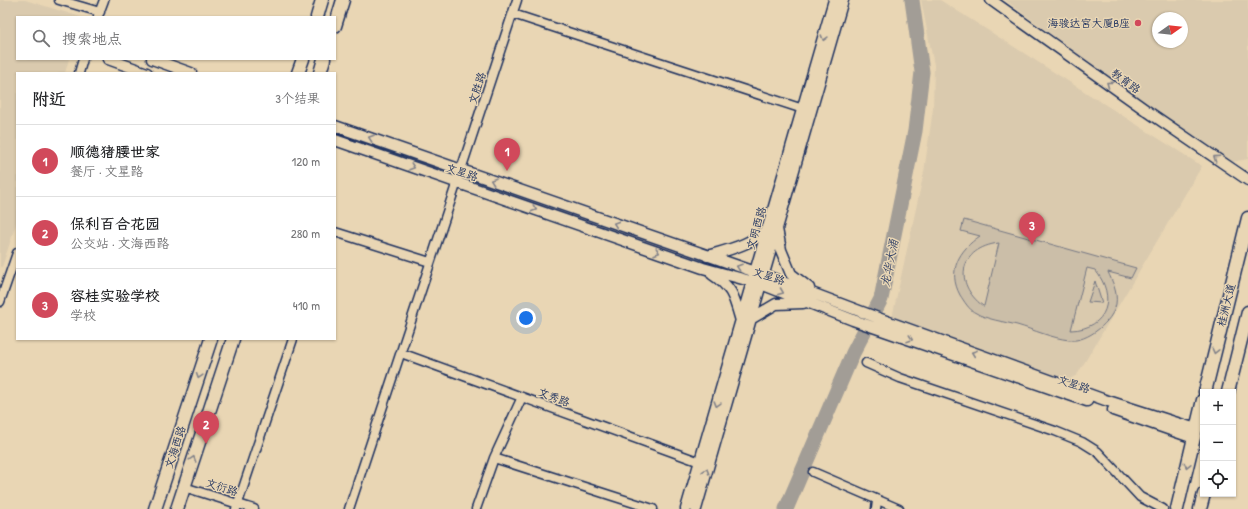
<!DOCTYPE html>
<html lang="zh">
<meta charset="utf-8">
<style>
body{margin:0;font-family:"Patrick Hand","LXGW WenKai TC",sans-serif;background:#f6f6f6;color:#202124}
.controls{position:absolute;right:12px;bottom:12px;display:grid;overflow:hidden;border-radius:0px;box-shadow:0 1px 3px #0004}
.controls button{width:36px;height:36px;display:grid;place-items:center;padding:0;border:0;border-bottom:1px solid #e0e0e0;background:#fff;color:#202124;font:20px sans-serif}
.compass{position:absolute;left:1152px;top:12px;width:36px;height:36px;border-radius:50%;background:#fff;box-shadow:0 1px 3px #0004;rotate:75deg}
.you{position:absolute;left:526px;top:318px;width:14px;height:14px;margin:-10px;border:3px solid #fff;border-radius:50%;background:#1a73e8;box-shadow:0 0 0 6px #1a73e833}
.badge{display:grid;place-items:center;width:26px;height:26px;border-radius:50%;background:#d1495b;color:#fff;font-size:13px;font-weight:700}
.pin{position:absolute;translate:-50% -33px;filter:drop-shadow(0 1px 2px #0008)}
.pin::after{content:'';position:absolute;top:21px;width:14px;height:12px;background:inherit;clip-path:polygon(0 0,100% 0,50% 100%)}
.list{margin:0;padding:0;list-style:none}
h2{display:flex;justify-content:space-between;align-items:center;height:52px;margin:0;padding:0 16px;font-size:17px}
h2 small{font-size:13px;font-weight:400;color:#757577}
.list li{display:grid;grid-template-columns:26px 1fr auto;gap:12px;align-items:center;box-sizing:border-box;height:72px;padding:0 16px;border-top:1px solid #e0e0e0}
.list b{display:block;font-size:15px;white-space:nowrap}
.list p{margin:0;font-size:13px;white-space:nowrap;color:#757577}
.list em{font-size:13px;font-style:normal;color:#757577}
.icon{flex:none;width:22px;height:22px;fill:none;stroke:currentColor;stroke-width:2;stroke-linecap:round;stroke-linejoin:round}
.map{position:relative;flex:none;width:1248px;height:509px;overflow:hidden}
.search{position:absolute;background:#fff;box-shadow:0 1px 3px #0004;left:16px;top:16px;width:320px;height:44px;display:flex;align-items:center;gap:10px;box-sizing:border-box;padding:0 14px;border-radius:0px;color:#757577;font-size:15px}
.panel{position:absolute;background:#fff;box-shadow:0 1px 3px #0004;left:16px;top:72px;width:320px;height:268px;border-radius:0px}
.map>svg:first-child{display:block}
.built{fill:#dacaae;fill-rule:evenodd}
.green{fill:#cbbea8;stroke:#737683;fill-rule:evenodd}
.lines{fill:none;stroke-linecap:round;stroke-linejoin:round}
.river{stroke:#a29d96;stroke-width:15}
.minor-casing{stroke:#1b2f5e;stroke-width:11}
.tertiary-casing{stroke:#1b2f5e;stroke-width:13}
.secondary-casing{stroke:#1b2f5e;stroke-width:15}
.minor{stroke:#e9d6b4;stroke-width:8}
.tertiary{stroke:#e9d6b4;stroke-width:10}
.secondary{stroke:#e9d6b4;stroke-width:12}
.oneway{stroke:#828289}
.poi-dot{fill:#d1495b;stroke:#e9d6b4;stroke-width:1.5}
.labels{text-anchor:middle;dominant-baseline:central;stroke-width:3;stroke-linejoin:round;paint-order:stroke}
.poi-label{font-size:11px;fill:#1b2f5e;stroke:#e9d6b4;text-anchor:end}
.street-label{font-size:11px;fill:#1b2f5e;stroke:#e9d6b4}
.water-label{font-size:12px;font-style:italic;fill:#364569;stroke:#e9d6b4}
</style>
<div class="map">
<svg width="1248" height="509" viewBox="0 0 1248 509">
<rect width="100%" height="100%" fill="#e9d6b4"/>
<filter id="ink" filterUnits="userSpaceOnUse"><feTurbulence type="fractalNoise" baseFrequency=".025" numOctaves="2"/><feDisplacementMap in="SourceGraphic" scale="8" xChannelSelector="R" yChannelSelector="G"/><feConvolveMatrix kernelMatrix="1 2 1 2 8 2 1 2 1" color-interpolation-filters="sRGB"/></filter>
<g filter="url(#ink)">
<path class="built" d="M 0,0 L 25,0 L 81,17 L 17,17 L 17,59 L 69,59 L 65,73 L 17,73 L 17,221 L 2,267 L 0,266 Z
M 921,0 L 940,0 L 1202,166 L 1077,375 L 1064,382 L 892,318 L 924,172 L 933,109 L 934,65 Z
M 1005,0 L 1248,0 L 1248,159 L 1226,163 ZM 1158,18 L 1182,18 L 1182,42 L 1158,42 Z"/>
<path class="green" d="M 964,220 L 1136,268 L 1131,278 L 1108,272 C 1112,281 1118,292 1116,304 C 1113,321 1087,343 1069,340 C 1052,338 1034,330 1017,325 C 1005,322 985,319 976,313 C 969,310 964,301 960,295 C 947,271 959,250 980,236 L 961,231 ZM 999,243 L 984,306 L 983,306 C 953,283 959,248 999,243 ZM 1087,268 L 1095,270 C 1117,296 1108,329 1071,330 Z
M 1095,281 L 1102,303 L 1088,302 Z"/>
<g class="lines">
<path class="river" d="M 786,509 L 853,353 L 881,299 L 915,131 L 922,72 L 912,0"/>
<g class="minor-casing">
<path id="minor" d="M 59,0 L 100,12
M 513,14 L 803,109
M 98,16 L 104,0
M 79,73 L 83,59
M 335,232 L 430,262
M 0,302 L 17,253
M 401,353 L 700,462
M 866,363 L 900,378 L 1055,431 L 1082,442 L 1098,452 L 1140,497 L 1163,509
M 494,458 L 653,509
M 813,472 L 899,509
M 184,487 L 254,509
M 236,509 L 293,339
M 349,509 L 517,0
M 476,509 L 494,458 L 522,397
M 876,509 L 877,501"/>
</g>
<g class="tertiary-casing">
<path id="tertiary" d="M 991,0 L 1147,111 L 1248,180
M 108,59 L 147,73
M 152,59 L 191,73
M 335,126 L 764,275 L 878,318 L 1105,400 L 1196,429
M 335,140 L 703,268 L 761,284 L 853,320 L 1087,401
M 777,229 L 781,250 L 791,274 L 809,288
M 707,256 C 728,250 755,244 769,226
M 712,274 C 733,288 734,297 741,321
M 749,320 L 776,304 L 803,303
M 1113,410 L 1194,438
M 686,509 L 834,0
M 696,509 L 843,0"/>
</g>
<g class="secondary-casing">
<path id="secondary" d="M 317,17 L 322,0
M 335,26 L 343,0
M 298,73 L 303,59
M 320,73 L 324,59
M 1205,392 L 1248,218
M 1228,392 L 1248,312
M 155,509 L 211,339
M 177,509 L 233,339
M 1177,509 L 1203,400
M 1200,509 L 1204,494"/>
</g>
<use href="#minor" class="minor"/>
<use href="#tertiary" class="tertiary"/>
<use href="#secondary" class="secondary"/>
</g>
<defs><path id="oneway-chevron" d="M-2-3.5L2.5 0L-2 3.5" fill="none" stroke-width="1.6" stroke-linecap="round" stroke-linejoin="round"/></defs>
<g class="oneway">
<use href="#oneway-chevron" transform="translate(824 38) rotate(106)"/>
<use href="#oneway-chevron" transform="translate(1109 84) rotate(-144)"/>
<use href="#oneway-chevron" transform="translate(371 138) rotate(-161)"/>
<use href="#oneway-chevron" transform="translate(1216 158) rotate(-146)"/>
<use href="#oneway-chevron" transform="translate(412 167) rotate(19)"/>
<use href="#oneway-chevron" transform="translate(493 181) rotate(-161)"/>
<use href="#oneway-chevron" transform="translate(534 209) rotate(19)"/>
<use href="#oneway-chevron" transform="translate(616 224) rotate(-161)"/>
<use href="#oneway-chevron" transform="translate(657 252) rotate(19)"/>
<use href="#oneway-chevron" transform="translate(739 267) rotate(-161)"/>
<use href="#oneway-chevron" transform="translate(781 292) rotate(22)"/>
<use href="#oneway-chevron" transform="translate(910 339) rotate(19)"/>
<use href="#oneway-chevron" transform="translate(1215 351) rotate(104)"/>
<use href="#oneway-chevron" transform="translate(974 353) rotate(-160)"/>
<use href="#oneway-chevron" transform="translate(199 376) rotate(108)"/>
<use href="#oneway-chevron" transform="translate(717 404) rotate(106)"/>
<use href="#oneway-chevron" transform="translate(193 459) rotate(-72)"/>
<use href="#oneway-chevron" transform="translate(1187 465) rotate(103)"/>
<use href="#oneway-chevron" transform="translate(706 471) rotate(-74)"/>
</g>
</g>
<circle class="poi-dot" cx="1138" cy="23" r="4"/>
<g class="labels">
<g class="poi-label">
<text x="1130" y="23">海骏达宫大厦B座</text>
</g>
<g class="street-label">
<text transform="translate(1126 81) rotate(36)">教育路</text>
<text transform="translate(477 88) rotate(-72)">文胜路</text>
<text transform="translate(462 172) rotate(19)">文星路</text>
<text transform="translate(756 228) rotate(-74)">文明西路</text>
<text transform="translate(769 276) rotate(18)">文星路</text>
<text transform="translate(1226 305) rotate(-76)">桂洲大道</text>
<text transform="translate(1074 384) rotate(19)">文星路</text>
<text transform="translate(554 397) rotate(20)">文秀路</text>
<text transform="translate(175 447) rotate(-72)">文海西路</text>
<text transform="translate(222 487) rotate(18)">文衍路</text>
</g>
<g class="water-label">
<text transform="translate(889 263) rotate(-79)">龙华大涌</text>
</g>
</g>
</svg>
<div class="controls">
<button>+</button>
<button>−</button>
<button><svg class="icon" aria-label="locate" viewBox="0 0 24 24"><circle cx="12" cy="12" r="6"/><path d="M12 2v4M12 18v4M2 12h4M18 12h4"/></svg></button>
</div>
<svg class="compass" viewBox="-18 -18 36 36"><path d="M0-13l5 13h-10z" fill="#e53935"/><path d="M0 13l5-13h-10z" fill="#757577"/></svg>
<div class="you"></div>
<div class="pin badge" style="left:507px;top:171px">1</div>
<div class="pin badge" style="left:206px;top:444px">2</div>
<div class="pin badge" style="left:1032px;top:245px">3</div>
<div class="search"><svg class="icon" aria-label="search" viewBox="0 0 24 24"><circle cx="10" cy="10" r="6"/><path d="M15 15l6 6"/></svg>搜索地点</div>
<section class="panel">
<h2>附近<small>3个结果</small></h2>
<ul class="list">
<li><span class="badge">1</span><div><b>顺德猪腰世家</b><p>餐厅 · 文星路</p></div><em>120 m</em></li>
<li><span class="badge">2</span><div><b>保利百合花园</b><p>公交站 · 文海西路</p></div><em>280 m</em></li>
<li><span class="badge">3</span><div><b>容桂实验学校</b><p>学校</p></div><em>410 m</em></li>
</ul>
</section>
</div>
